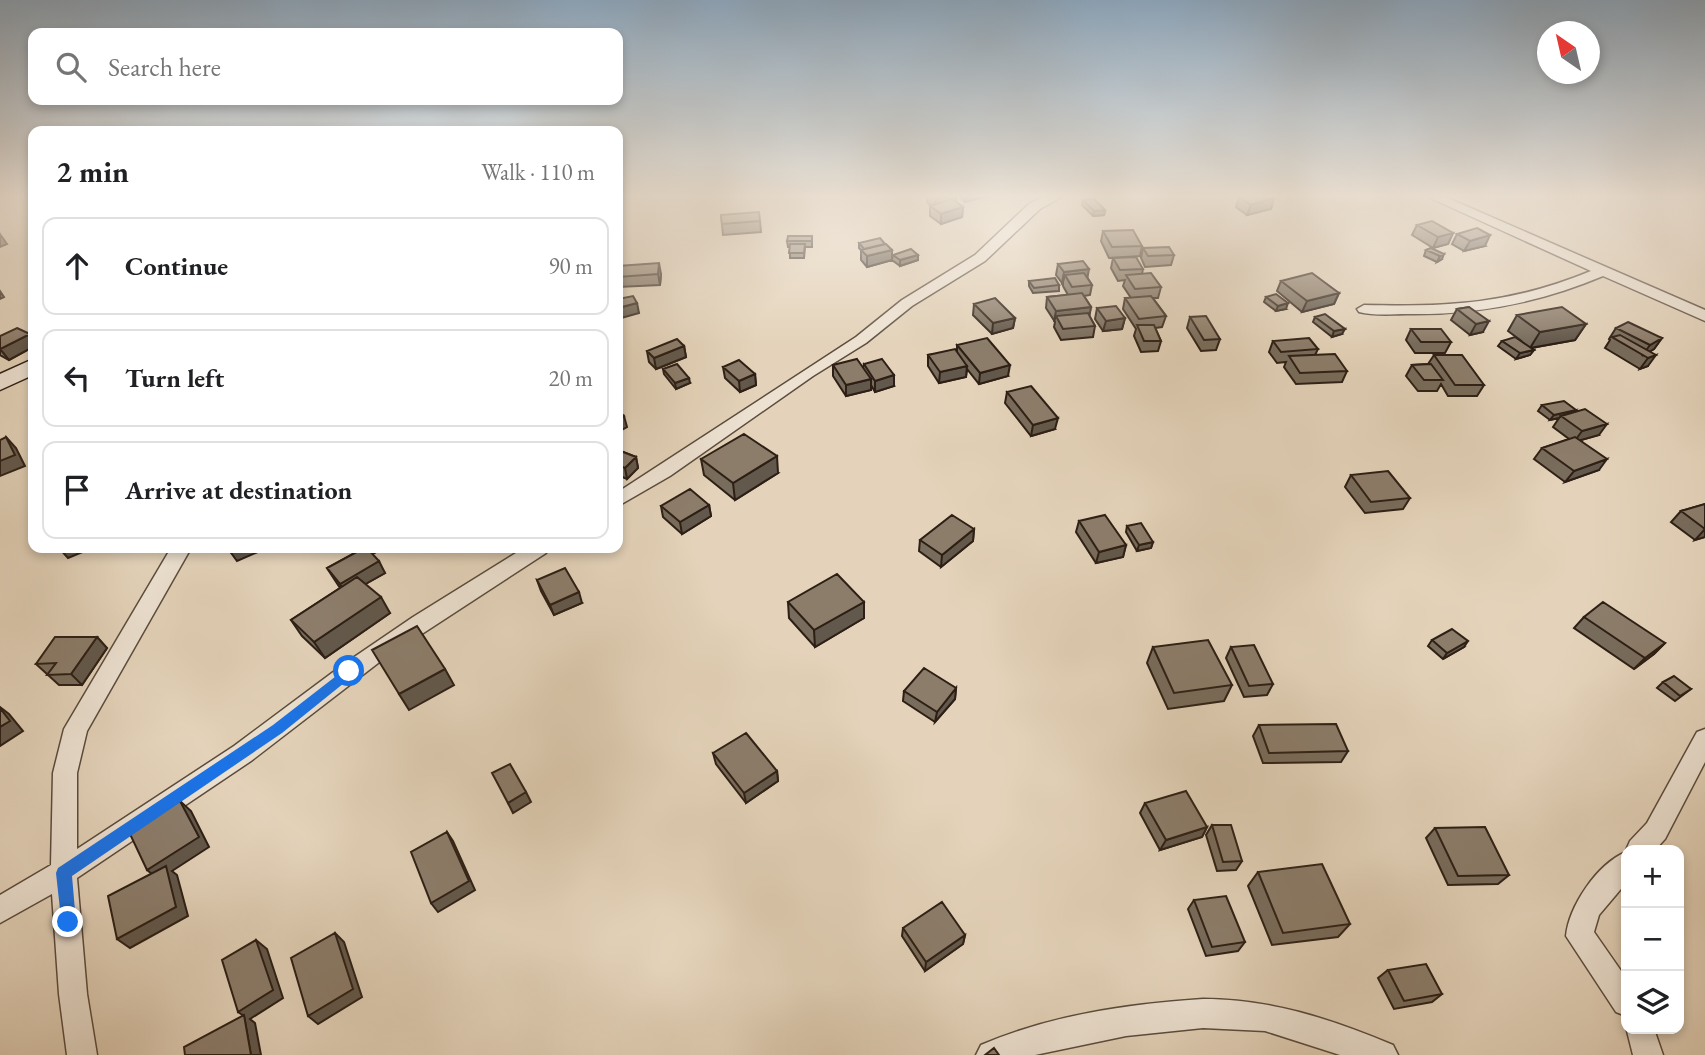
<!DOCTYPE html>
<meta charset="utf-8">
<style>
body{margin:0;font-family:"EB Garamond",serif;background:#f6f6f6;color:#202124}
.controls{position:absolute;right:21px;bottom:21px;display:grid;overflow:hidden;border-radius:14px;box-shadow:0 4px 10px #0003}
.controls button{width:63px;height:63px;display:grid;place-items:center;padding:0;border:0;border-bottom:2px solid #e0e0e0;background:#fff;color:#202124;font:35px sans-serif}
.compass{position:absolute;left:1537px;top:21px;width:63px;height:63px;border-radius:50%;background:#fff;box-shadow:0 4px 10px #0003;rotate:326deg}
.stop{position:absolute;width:21px;height:21px;margin:-16px;border:5px solid #1a73e8;border-radius:50%;background:#fff}
.stop.end{background:#1a73e8;border-color:#fff;box-shadow:0 2px 7px #0008}
.list{margin:0;padding:0;list-style:none}
h2{display:flex;justify-content:space-between;align-items:center;height:91px;margin:0;padding:0 28px;font-size:30px}
h2 small{font-size:23px;font-weight:400;color:#757577}
.list li{display:grid;grid-template-columns:46px 1fr auto;gap:21px;align-items:center;box-sizing:border-box;height:98px;margin:0 14px 14px;padding:0 14px;border:2px solid #e0e0e0;border-radius:14px}
.list b{display:block;font-size:26px;white-space:nowrap}
.list em{font-size:23px;font-style:normal;color:#757577}
.icon{flex:none;width:38px;height:38px;fill:none;stroke:currentColor;stroke-width:2;stroke-linecap:round;stroke-linejoin:round}
.map{position:relative;flex:none;width:1705px;height:1055px;overflow:hidden}
.search{position:absolute;background:#fff;box-shadow:0 4px 10px #0003;left:28px;top:28px;width:595px;height:77px;display:flex;align-items:center;gap:18px;box-sizing:border-box;padding:0 24px;border-radius:14px;color:#757577;font-size:26px}
.panel{position:absolute;background:#fff;box-shadow:0 4px 10px #0003;left:28px;top:126px;width:595px;height:427px;border-radius:14px}
.map>svg:first-child{display:block}
.lines{fill:none;stroke-linecap:round;stroke-linejoin:round}
.street-casing{stroke:#5b4c3e;stroke-width:3}
.secondary-casing{stroke:#2d1f15;stroke-width:3}
.street{fill:#ede2d2;fill-rule:evenodd}
.secondary{fill:#ede2d2;fill-rule:evenodd}
.wall{fill:#786c5c;stroke:#2d1f15;stroke-width:2}
.shaded-wall{fill:#62584b;stroke:#2d1f15;stroke-width:2}
.building{fill:#8c7d6b;stroke:#2d1f15;stroke-width:2}
.route{fill:#1a73e8}
</style>
<div class="map">
<svg width="1705" height="1055" viewBox="0 0 1705 1055">
<rect width="100%" height="100%" fill="#e4d3ba"/>
<filter id="stains"><feTurbulence type="fractalNoise" baseFrequency=".00286" numOctaves="4"/><feColorMatrix values="0 0 0 0 .2 0 0 0 0 .09 0 0 0 0 .02 0 0 0 .5 -.17"/></filter>
<radialGradient id="worn" r=".72"><stop offset=".6" stop-color="#630" stop-opacity="0"/><stop offset="1" stop-color="#630" stop-opacity=".3"/></radialGradient>
<g class="lines">
<g class="street-casing">
<path id="street" d="M 1046,196 L 1063,196 L 1040,209 L 985,261 L 912,306 L 866,343 L 813,376 L 670,476 L 618,506 L 618,492 L 856,337 L 902,300 L 975,255 L 1030,203 Z
M 1426,196 L 1443,196 L 1705,310 L 1705,321 L 1603,276 C 1539,303 1476,315 1407,314 C 1392,314 1374,316 1359,312 L 1357,309 L 1364,305 C 1449,307 1511,304 1591,271 Z
M 171,548 L 191,548 L 87,731 L 77,773 L 77,849 L 234,746 L 344,664 L 413,617 L 524,548 L 549,548 L 546,553 L 382,660 L 251,761 L 77,878 L 87,994 L 97,1055 L 67,1055 L 59,994 L 52,894 L 0,923 L 0,895 L 51,865 L 53,773 L 64,729 Z
M 1705,729 L 1705,762 L 1665,839 L 1655,850 L 1626,850 L 1630,841 L 1647,823 L 1697,732 Z
M 1626,852 L 1626,883 L 1599,915 L 1594,932 L 1626,978 L 1626,1016 L 1616,1012 L 1566,936 C 1569,906 1597,864 1626,852 Z
M 1203,999 C 1271,999 1331,1019 1393,1045 L 1398,1055 L 1340,1055 L 1265,1031 L 1203,1028 L 1126,1036 L 1035,1055 L 976,1055 L 981,1045 C 1051,1015 1127,1004 1203,999 Z
M 1626,1027 L 1654,1029 L 1663,1055 L 1633,1055 Z"/>
</g>
<g class="secondary-casing">
<path id="secondary" d="M 33,359 L 33,375 L 0,390 L 0,374 Z"/>
</g>
<use href="#street" class="street"/>
<use href="#secondary" class="secondary"/>
</g>
<path class="wall" d="M 928,196 L 956,196 L 956,202 L 963,207 L 962,217 L 941,224 L 930,216 L 930,206 L 932,206 L 927,202 Z
M 960,196 L 988,196 L 965,202 Z
M 1239,197 L 1274,198 L 1271,209 L 1247,215 L 1236,207 Z
M 1083,200 L 1105,210 L 1104,215 L 1093,216 L 1082,205 Z
M 721,215 L 760,221 L 761,232 L 723,235 Z
M 1417,225 L 1453,233 L 1448,244 L 1433,248 L 1412,235 Z
M 1103,231 L 1142,246 L 1140,256 L 1109,258 L 1101,241 Z
M 1457,234 L 1485,246 L 1464,251 L 1452,244 Z
M 812,236 L 812,247 L 805,247 L 804,258 L 790,258 L 790,247 L 788,247 L 787,241 Z
M 859,243 L 892,250 L 892,260 L 867,267 L 861,260 L 861,250 L 859,248 Z
M 1143,248 L 1174,255 L 1171,265 L 1145,267 L 1141,258 Z
M 1431,248 L 1442,259 L 1437,262 L 1424,256 L 1426,250 Z
M 893,255 L 918,255 L 918,260 L 900,266 L 892,260 Z
M 1113,258 L 1143,269 L 1142,274 L 1161,287 L 1158,298 L 1153,298 L 1166,316 L 1162,327 L 1155,328 L 1161,341 L 1158,351 L 1141,352 L 1134,336 L 1136,329 L 1123,309 L 1125,298 L 1131,298 L 1123,286 L 1125,280 L 1118,281 L 1111,268 Z
M 1058,264 L 1087,277 L 1092,285 L 1090,295 L 1084,296 L 1091,307 L 1089,316 L 1095,326 L 1093,337 L 1061,340 L 1054,327 L 1055,322 L 1046,308 L 1047,297 L 1068,295 L 1063,286 L 1063,282 L 1062,283 L 1056,275 Z
M 618,266 L 661,274 L 660,285 L 618,287 Z
M 1029,281 L 1059,285 L 1059,291 L 1033,293 L 1029,286 Z
M 1281,281 L 1339,293 L 1334,304 L 1302,312 L 1277,291 Z
M 1266,297 L 1286,309 L 1276,311 L 1264,302 Z
M 974,304 L 1015,318 L 1013,328 L 992,334 L 973,315 Z
M 1469,307 L 1483,332 L 1470,335 L 1451,320 L 1457,309 Z
M 1097,308 L 1125,318 L 1122,329 L 1103,331 L 1095,319 Z
M 1517,315 L 1586,324 L 1575,340 L 1531,348 L 1534,350 L 1530,355 L 1516,359 L 1498,346 L 1502,341 L 1520,340 L 1508,331 Z
M 1190,317 L 1220,339 L 1216,350 L 1201,351 L 1187,328 Z
M 1315,317 L 1342,334 L 1332,337 L 1313,322 Z
M 1616,328 L 1662,338 L 1654,349 L 1649,352 L 1648,366 L 1640,369 L 1605,348 L 1610,340 L 1609,339 Z
M 1411,329 L 1451,342 L 1445,353 L 1415,353 L 1406,340 Z
M 30,334 L 33,339 L 33,347 L 9,360 L 0,355 L 0,336 Z
M 1273,341 L 1318,349 L 1315,355 L 1347,371 L 1342,382 L 1296,384 L 1284,367 L 1286,362 L 1277,363 L 1269,352 Z
M 957,345 L 1008,376 L 979,384 L 967,369 L 966,377 L 939,383 L 928,366 L 928,355 L 957,352 Z
M 684,346 L 686,357 L 656,369 L 649,362 L 647,351 Z
M 1434,355 L 1484,385 L 1477,396 L 1448,396 L 1441,384 L 1437,391 L 1418,391 L 1406,376 L 1412,365 L 1428,364 Z
M 864,364 L 894,386 L 875,392 L 871,385 L 871,390 L 846,396 L 833,376 L 833,365 L 863,368 Z
M 723,367 L 755,374 L 756,385 L 740,392 L 725,378 Z
M 663,369 L 690,383 L 676,389 L 664,374 Z
M 1007,392 L 1055,429 L 1031,436 L 1005,403 Z
M 1542,405 L 1575,412 L 1599,435 L 1581,440 L 1599,470 L 1565,482 L 1534,459 L 1542,448 L 1569,439 L 1553,427 L 1559,418 L 1550,420 L 1538,411 Z
M 618,450 L 636,457 L 638,468 L 627,479 L 618,475 Z
M 701,459 L 778,473 L 735,500 L 704,475 Z
M 1351,475 L 1410,498 L 1403,509 L 1365,513 L 1345,487 Z
M 1705,504 L 1705,537 L 1695,540 L 1671,522 L 1681,511 Z
M 709,505 L 711,516 L 682,534 L 663,517 L 661,506 Z
M 1079,521 L 1126,545 L 1123,557 L 1096,563 L 1076,532 Z
M 1127,526 L 1153,542 L 1151,548 L 1137,551 L 1126,532 Z
M 974,529 L 973,541 L 941,567 L 919,551 L 920,540 Z
M 362,548 L 384,548 L 372,554 L 385,573 L 365,584 L 390,613 L 325,658 L 302,636 L 291,620 L 340,588 L 327,568 L 362,549 Z
M 537,580 L 582,603 L 554,615 L 541,591 Z
M 788,602 L 864,602 L 864,618 L 815,647 L 789,618 Z
M 1584,617 L 1665,643 L 1654,654 L 1634,669 L 1574,628 Z
M 97,637 L 107,648 L 82,685 L 59,685 L 36,664 Z
M 1432,640 L 1464,647 L 1443,659 L 1428,646 Z
M 1153,647 L 1232,685 L 1224,701 L 1168,709 L 1147,663 Z
M 1231,647 L 1273,684 L 1267,695 L 1244,697 L 1226,658 Z
M 1663,682 L 1691,689 L 1675,701 L 1657,688 Z
M 956,688 L 955,699 L 935,722 L 903,701 L 904,691 Z
M 1259,725 L 1348,751 L 1341,762 L 1263,763 L 1253,736 Z
M 713,753 L 777,771 L 778,781 L 746,803 L 716,764 Z
M 1145,803 L 1207,827 L 1202,837 L 1160,850 L 1140,813 Z
M 1212,825 L 1242,861 L 1236,870 L 1217,871 L 1206,835 Z
M 1435,828 L 1509,875 L 1498,884 L 1448,885 L 1426,838 Z
M 1258,872 L 1350,924 L 1338,937 L 1272,945 L 1248,886 Z
M 1194,900 L 1245,942 L 1238,951 L 1206,956 L 1188,909 Z
M 903,928 L 965,935 L 963,944 L 925,971 L 902,936 Z
M 1388,970 L 1442,994 L 1432,1002 L 1394,1009 L 1378,978 Z"/>
<path class="shaded-wall" d="M 941,196 L 956,196 L 956,202 L 935,208 L 936,198 Z
M 968,196 L 988,196 L 965,202 L 966,197 Z
M 1274,198 L 1271,209 L 1247,215 L 1251,205 Z
M 963,207 L 962,217 L 941,224 L 941,214 Z
M 1105,210 L 1104,215 L 1093,216 L 1094,211 Z
M 1453,233 L 1448,244 L 1433,248 L 1438,237 Z
M 0,234 L 7,244 L 0,247 Z
M 1490,235 L 1485,246 L 1464,251 L 1470,241 Z
M 892,250 L 892,260 L 867,267 L 867,256 Z
M 1444,254 L 1442,259 L 1437,262 L 1440,256 Z
M 918,255 L 918,260 L 900,266 L 900,260 Z
M 659,263 L 661,274 L 660,285 L 658,274 Z
M 1089,269 L 1087,280 L 1065,275 L 1063,282 L 1062,283 L 1064,272 Z
M 0,291 L 4,297 L 0,299 Z
M 1339,293 L 1334,304 L 1302,312 L 1307,301 Z
M 637,303 L 639,313 L 618,319 L 618,308 Z
M 1288,303 L 1286,309 L 1276,311 L 1278,306 Z
M 1091,307 L 1089,318 L 1056,316 L 1054,322 L 1056,311 Z
M 1015,318 L 1013,328 L 992,334 L 993,323 Z
M 1125,318 L 1122,329 L 1103,331 L 1106,321 Z
M 1489,321 L 1483,332 L 1470,335 L 1476,324 Z
M 1586,324 L 1575,340 L 1530,348 L 1540,332 Z
M 1345,329 L 1342,334 L 1332,337 L 1334,331 Z
M 30,334 L 33,339 L 33,347 L 9,360 L 0,349 Z
M 1662,338 L 1654,349 L 1642,356 L 1650,345 Z
M 684,346 L 686,357 L 656,369 L 654,358 Z
M 1534,350 L 1530,355 L 1516,359 L 1520,353 Z
M 1656,355 L 1648,366 L 1640,369 L 1648,358 Z
M 1010,365 L 1008,376 L 979,384 L 980,373 Z
M 967,366 L 966,377 L 939,383 L 940,372 Z
M 755,374 L 756,385 L 740,392 L 739,381 Z
M 894,375 L 894,386 L 875,392 L 875,381 Z
M 689,378 L 690,383 L 676,389 L 675,383 Z
M 871,379 L 871,390 L 846,396 L 846,385 Z
M 1576,410 L 1572,415 L 1561,416 L 1559,418 L 1550,420 L 1554,415 Z
M 624,416 L 627,427 L 618,432 L 618,420 Z
M 1058,418 L 1055,429 L 1031,436 L 1033,425 Z
M 1607,424 L 1599,435 L 1574,442 L 1582,431 Z
M 6,437 L 16,448 L 25,466 L 0,476 L 0,461 Z
M 777,456 L 778,473 L 735,500 L 733,483 Z
M 636,457 L 638,468 L 627,479 L 625,468 Z
M 1607,459 L 1599,470 L 1565,482 L 1574,471 Z
M 709,505 L 711,516 L 682,534 L 680,522 Z
M 974,529 L 973,541 L 941,567 L 942,555 Z
M 1705,529 L 1705,537 L 1695,540 Z
M 1153,542 L 1151,548 L 1137,551 L 1139,545 Z
M 1126,545 L 1123,557 L 1096,563 L 1099,552 Z
M 59,548 L 92,548 L 68,558 Z
M 235,548 L 267,548 L 237,561 L 229,550 Z
M 371,548 L 384,548 L 368,556 L 365,551 Z
M 379,561 L 385,573 L 346,595 L 340,584 Z
M 579,592 L 582,603 L 554,615 L 550,605 Z
M 381,597 L 390,613 L 325,658 L 314,642 Z
M 864,602 L 864,618 L 815,647 L 814,630 Z
M 97,637 L 107,648 L 82,685 L 71,674 Z
M 1468,641 L 1464,647 L 1443,659 L 1447,653 Z
M 1665,643 L 1654,654 L 1634,669 L 1645,658 Z
M 445,669 L 454,685 L 409,710 L 399,694 Z
M 956,688 L 955,699 L 935,722 L 937,712 Z
M 0,707 L 9,714 L 23,731 L 0,746 Z
M 777,771 L 778,781 L 746,803 L 744,793 Z
M 526,792 L 531,802 L 513,813 L 508,803 Z
M 180,801 L 191,811 L 209,847 L 172,871 L 177,875 L 188,916 L 130,948 L 117,939 L 158,879 L 147,870 Z
M 1207,827 L 1202,837 L 1160,850 L 1166,840 Z
M 447,832 L 453,841 L 475,890 L 438,912 L 431,903 Z
M 335,933 L 344,942 L 362,997 L 318,1024 L 308,1016 Z
M 965,935 L 963,944 L 925,971 L 926,962 Z
M 256,940 L 267,949 L 283,998 L 250,1019 L 255,1023 L 261,1055 L 251,1055 L 244,1016 L 238,1012 Z"/>
<path class="building" d="M 1242,196 L 1270,196 L 1274,198 L 1251,205 L 1239,197 Z
M 952,199 L 963,207 L 941,214 L 930,206 Z
M 1094,199 L 1105,210 L 1094,211 L 1083,200 Z
M 759,212 L 760,221 L 722,224 L 721,215 Z
M 1432,221 L 1453,233 L 1438,237 L 1417,225 Z
M 1477,228 L 1490,235 L 1470,241 L 1457,234 Z
M 1133,230 L 1142,246 L 1112,247 L 1103,231 Z
M 788,236 L 812,236 L 812,241 L 787,241 Z
M 880,238 L 885,244 L 864,249 L 859,243 Z
M 790,244 L 805,244 L 804,253 L 789,253 Z
M 886,244 L 892,250 L 867,256 L 861,250 Z
M 1169,247 L 1174,255 L 1148,256 L 1143,248 Z
M 1431,248 L 1444,254 L 1440,256 L 1426,250 Z
M 911,249 L 918,255 L 900,260 L 893,255 Z
M 1136,257 L 1143,269 L 1120,270 L 1113,258 Z
M 1083,261 L 1089,269 L 1064,272 L 1058,264 Z
M 659,263 L 658,274 L 618,277 L 618,266 Z
M 1084,273 L 1092,285 L 1072,287 L 1065,275 Z
M 1151,273 L 1161,287 L 1135,289 L 1126,275 Z
M 1312,273 L 1339,293 L 1307,301 L 1281,281 Z
M 1055,278 L 1059,285 L 1034,288 L 1029,281 Z
M 1082,293 L 1091,307 L 1056,311 L 1047,297 Z
M 1276,294 L 1288,303 L 1278,306 L 1266,297 Z
M 633,296 L 637,303 L 618,308 L 618,299 Z
M 1151,296 L 1166,316 L 1139,319 L 1125,298 Z
M 995,298 L 1015,318 L 993,323 L 974,304 Z
M 1116,306 L 1125,318 L 1106,321 L 1097,308 Z
M 1469,307 L 1489,321 L 1476,324 L 1457,309 Z
M 1562,307 L 1586,324 L 1540,332 L 1517,315 Z
M 1088,313 L 1095,326 L 1063,329 L 1056,316 Z
M 1325,314 L 1345,329 L 1334,331 L 1315,317 Z
M 1206,316 L 1220,339 L 1204,340 L 1190,317 Z
M 1628,322 L 1662,338 L 1650,345 L 1616,328 Z
M 1137,325 L 1154,325 L 1161,341 L 1144,341 Z
M 17,328 L 30,334 L 0,349 L 0,336 Z
M 1411,329 L 1441,329 L 1451,342 L 1421,342 Z
M 1620,335 L 1656,355 L 1648,358 L 1612,337 Z
M 1515,337 L 1534,350 L 1520,353 L 1502,341 Z
M 987,338 L 1010,365 L 980,373 L 957,345 Z
M 1309,338 L 1318,349 L 1281,352 L 1273,341 Z
M 677,339 L 684,346 L 654,358 L 647,351 Z
M 955,349 L 967,366 L 940,372 L 928,355 Z
M 1335,354 L 1347,371 L 1300,373 L 1289,356 Z
M 1434,355 L 1462,355 L 1484,385 L 1455,385 Z
M 857,359 L 871,379 L 846,385 L 833,365 Z
M 882,359 L 894,375 L 875,381 L 864,364 Z
M 739,360 L 755,374 L 739,381 L 723,367 Z
M 677,364 L 689,378 L 675,383 L 663,369 Z
M 1431,364 L 1443,380 L 1424,380 L 1412,365 Z
M 1031,386 L 1058,418 L 1033,425 L 1007,392 Z
M 1564,401 L 1576,410 L 1554,415 L 1542,405 Z
M 1585,409 L 1607,424 L 1582,431 L 1561,416 Z
M 618,410 L 624,416 L 618,420 Z
M 744,434 L 777,456 L 733,483 L 701,459 Z
M 6,437 L 15,455 L 0,461 L 0,440 Z
M 1575,437 L 1607,459 L 1574,471 L 1542,448 Z
M 618,450 L 636,457 L 625,468 L 618,465 Z
M 1388,471 L 1410,498 L 1371,502 L 1351,475 Z
M 690,489 L 709,505 L 680,522 L 661,506 Z
M 1705,504 L 1705,529 L 1681,511 Z
M 952,515 L 974,529 L 942,555 L 920,540 Z
M 1105,515 L 1126,545 L 1099,552 L 1079,521 Z
M 1141,523 L 1153,542 L 1139,545 L 1127,526 Z
M 364,548 L 367,548 L 379,561 L 340,584 L 327,568 Z
M 565,568 L 579,592 L 550,605 L 537,580 Z
M 837,574 L 864,602 L 814,630 L 788,602 Z
M 357,577 L 381,597 L 314,642 L 291,620 Z
M 1603,602 L 1665,643 L 1645,658 L 1584,617 Z
M 417,626 L 445,669 L 399,694 L 372,650 Z
M 1452,629 L 1468,641 L 1447,653 L 1432,640 Z
M 55,637 L 97,637 L 71,674 L 47,675 L 56,663 L 36,664 Z
M 1208,640 L 1232,685 L 1174,693 L 1153,647 Z
M 1254,645 L 1273,684 L 1249,686 L 1231,647 Z
M 924,668 L 956,688 L 937,712 L 904,691 Z
M 1674,676 L 1691,689 L 1680,696 L 1663,682 Z
M 0,708 L 10,721 L 0,727 Z
M 1336,724 L 1348,751 L 1269,753 L 1259,725 Z
M 746,733 L 777,771 L 744,793 L 713,753 Z
M 510,764 L 526,792 L 508,803 L 492,773 Z
M 1186,791 L 1207,827 L 1166,840 L 1145,803 Z
M 180,801 L 199,837 L 147,870 L 129,832 Z
M 1212,825 L 1231,825 L 1242,861 L 1223,862 Z
M 1485,827 L 1509,875 L 1458,876 L 1435,828 Z
M 447,832 L 469,881 L 431,903 L 411,852 Z
M 1322,864 L 1350,924 L 1283,933 L 1258,872 Z
M 166,866 L 176,907 L 117,939 L 108,896 Z
M 1226,896 L 1245,942 L 1212,947 L 1194,900 Z
M 942,902 L 965,935 L 926,962 L 903,928 Z
M 335,933 L 353,989 L 308,1016 L 291,958 Z
M 256,940 L 273,990 L 238,1012 L 222,960 Z
M 1426,964 L 1442,994 L 1404,1001 L 1388,970 Z
M 244,1015 L 251,1055 L 185,1055 L 184,1047 Z
M 994,1048 L 999,1055 L 985,1055 Z"/>
<linearGradient id="sky" x2="0" y2="1"><stop stop-color="#8da8bf"/><stop offset="0.57" stop-color="#f3ebe0"/><stop offset="1" stop-color="#f3ebe0" stop-opacity="0"/></linearGradient>
<rect width="1705" height="344" fill="url(#sky)"/>
<path class="route" d="M 349,666 L 354,668 L 354,675 L 282,733 L 72,876 L 76,922 L 74,928 L 68,930 L 62,928 L 56,873 L 58,868 L 273,725 Z"/>
<rect width="100%" height="100%" filter="url(#stains)"/>
<rect width="100%" height="100%" fill="url(#worn)"/>
</svg>
<div class="controls">
<button>+</button>
<button>−</button>
<button><svg class="icon" aria-label="layers" viewBox="0 0 24 24"><path d="M12 4l9 5-9 5-9-5zM3 14l9 5 9-5"/></svg></button>
</div>
<svg class="compass" viewBox="-18 -18 36 36"><path d="M0-13l5 13h-10z" fill="#e53935"/><path d="M0 13l5-13h-10z" fill="#757577"/></svg>
<div class="stop" style="left:349px;top:671px"></div>
<div class="stop end" style="left:68px;top:922px"></div>
<div class="search"><svg class="icon" aria-label="search" viewBox="0 0 24 24"><circle cx="10" cy="10" r="6"/><path d="M15 15l6 6"/></svg>Search here</div>
<section class="panel">
<h2>2 min<small>Walk · 110 m</small></h2>
<ul class="list">
<li><svg class="icon" aria-label="ahead" viewBox="0 0 24 24"><path d="M12 20V5M6 11l6-6 6 6"/></svg><div><b>Continue</b></div><em>90 m</em></li>
<li><svg class="icon" aria-label="left" viewBox="0 0 24 24"><path d="M17 20v-9H6M10 6l-5 5 5 5"/></svg><div><b>Turn left</b></div><em>20 m</em></li>
<li><svg class="icon" aria-label="arrive" viewBox="0 0 24 24"><path d="M6 21V4h12l-3 4 3 4H6"/></svg><div><b>Arrive at destination</b></div></li>
</ul>
</section>
</div>
